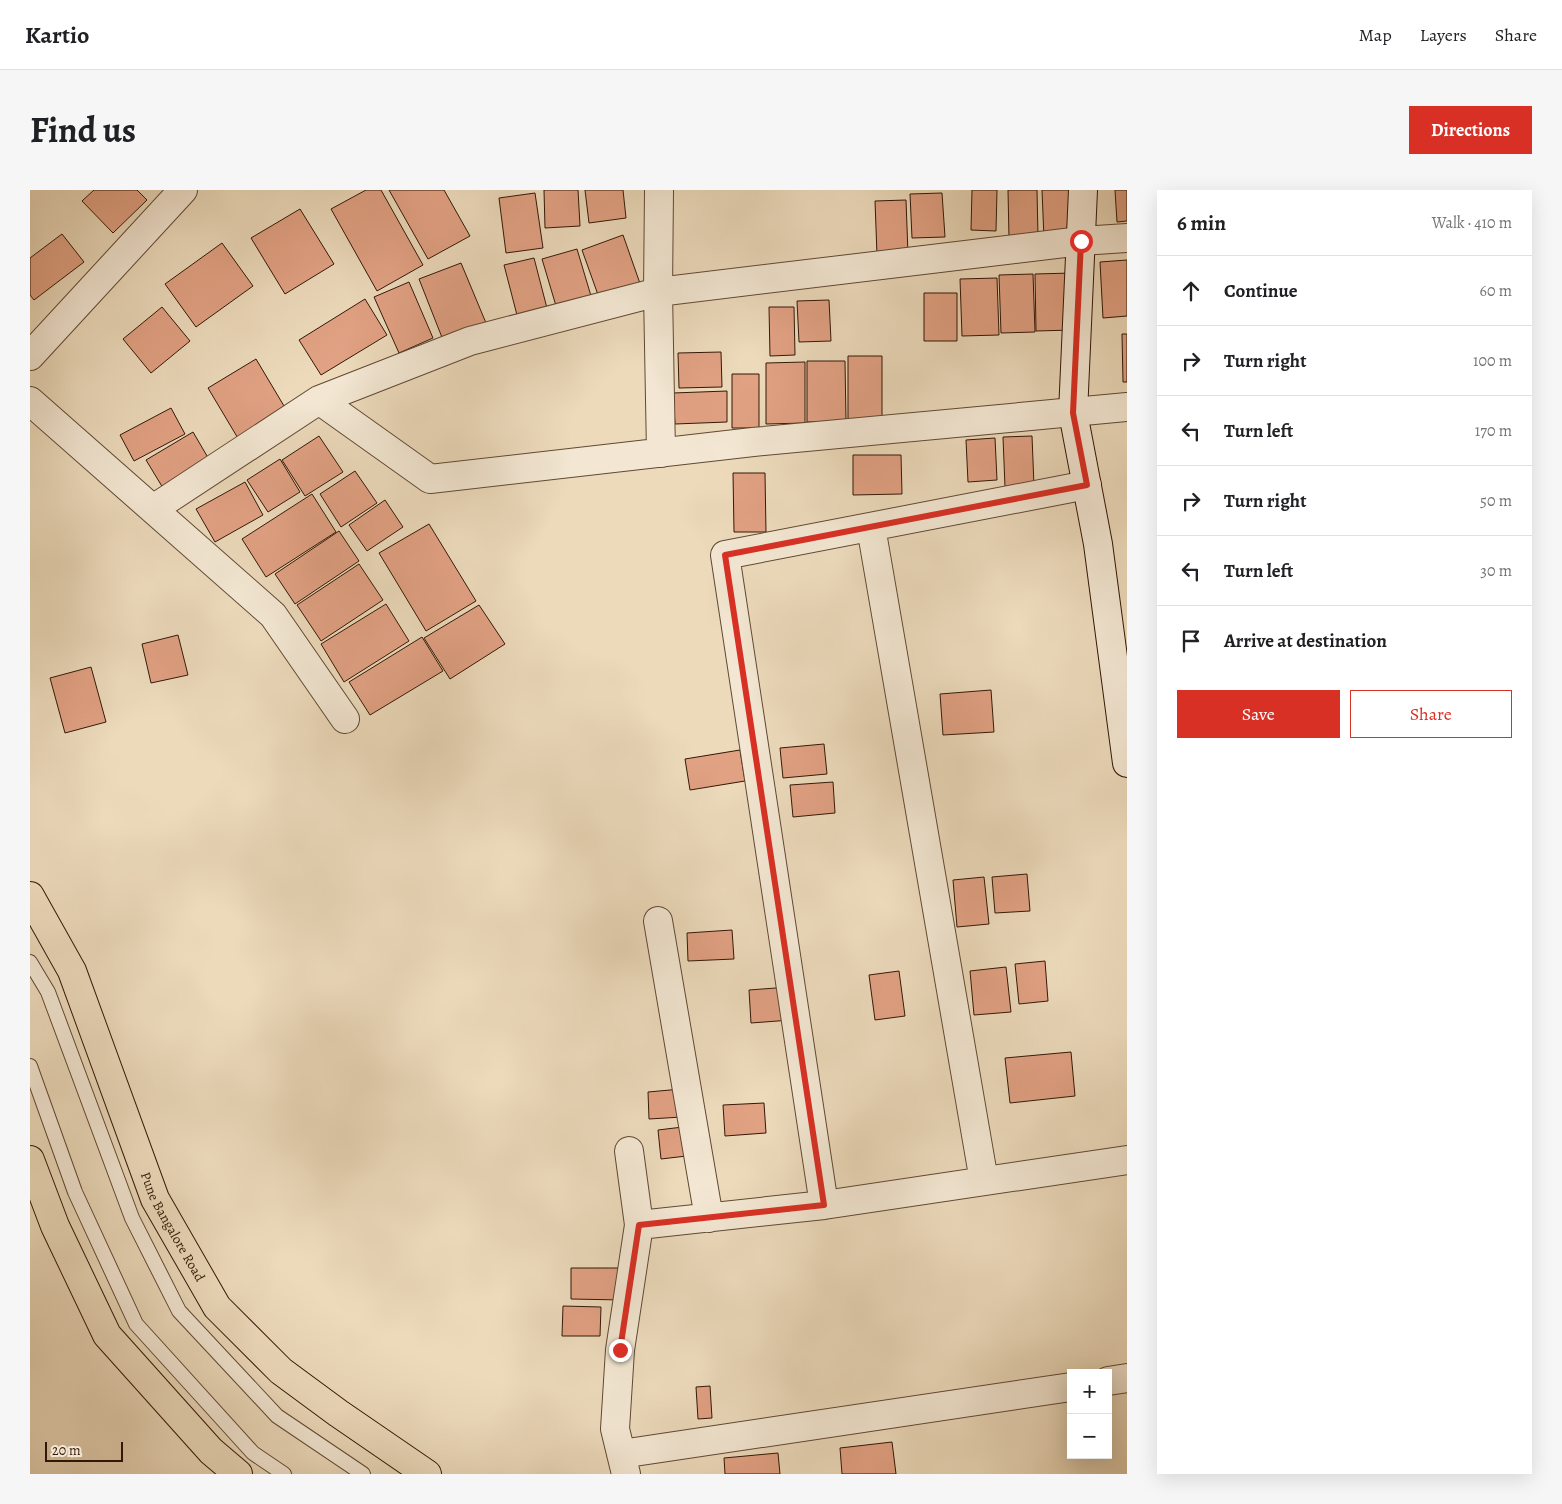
<!DOCTYPE html>
<meta charset="utf-8">
<style>
body{margin:0;font-family:Alegreya,serif;background:#f6f6f6;color:#202124}
.controls{position:absolute;right:15px;bottom:15px;display:grid;overflow:hidden;border-radius:0px;box-shadow:0 5px 20px #0002}
.controls button{width:45px;height:45px;display:grid;place-items:center;padding:0;border:0;border-bottom:1px solid #e0e0e0;background:#fff;color:#202124;font:25px sans-serif}
.scale{position:absolute;left:15px;bottom:12px;width:78px;box-sizing:border-box;padding-left:5px;border:2px solid #331707;border-top:0;font-size:14px;line-height:18px;white-space:nowrap;color:#331707;-webkit-text-stroke:4px #f3e7d3;paint-order:stroke}
.stop{position:absolute;width:15px;height:15px;margin:-11px;border:4px solid #d93025;border-radius:50%;background:#fff}
.stop.end{background:#d93025;border-color:#fff;box-shadow:0 1px 5px #0008}
.list{margin:0;padding:0;list-style:none}
h2{display:flex;justify-content:space-between;align-items:center;height:65px;margin:0;padding:0 20px;font-size:21px}
h2 small{font-size:16px;font-weight:400;color:#757577}
.list li{display:grid;grid-template-columns:32px 1fr auto;gap:15px;align-items:center;box-sizing:border-box;height:70px;padding:0 20px;border-top:1px solid #e0e0e0}
.list b{display:block;font-size:19px;white-space:nowrap}
.list em{font-size:16px;font-style:normal;color:#757577}
.actions{display:flex;gap:10px;padding:15px 20px}
.actions a{flex:1;padding:11px 0;border:1px solid #d93025;border-radius:0px;text-align:center;font-size:18px;color:#d93025}
.actions .main{background:#d93025;color:#fff}
.icon{flex:none;width:28px;height:28px;fill:none;stroke:currentColor;stroke-width:2;stroke-linecap:round;stroke-linejoin:round}
.map{position:relative;flex:none;width:1097px;height:1284px;overflow:hidden;border-radius:0px}
header{display:flex;align-items:center;gap:30px;box-sizing:border-box;height:70px;padding:0 25px;background:#fff;border-bottom:1px solid #e0e0e0}
header strong{font-size:24px}
nav{display:flex;gap:28px;margin-inline-start:auto;font-size:18px}
.intro{display:flex;align-items:center;justify-content:space-between;box-sizing:border-box;height:120px;padding:0 30px}
h1{margin:0;font-size:35px}
.button{padding:12px 22px;border-radius:0px;background:#d93025;color:#fff;font-size:18px;font-weight:700}
main{display:flex;gap:30px;padding:0 30px}
aside{flex:1;background:#fff;border-radius:0px;box-shadow:0 5px 20px #0002}
.map>svg:first-child{display:block}
.building{fill:#e1a183;stroke:#331707}
.lines{fill:none;stroke-linecap:round;stroke-linejoin:round}
.lane-casing{stroke:#614834;stroke-width:16}
.street-casing{stroke:#614834;stroke-width:30}
.secondary-casing{stroke:#331707;stroke-width:30}
.primary-casing{stroke:#331707;stroke-width:30}
.lane{stroke:#f3e7d3;stroke-width:14}
.street{stroke:#f3e7d3;stroke-width:28}
.secondary{stroke:#f3e7d3;stroke-width:28}
.primary{stroke:#ecdabb;stroke-width:28}
.route{stroke:#d93025;stroke-width:6}
.labels{text-anchor:middle;dominant-baseline:central;stroke-width:5;stroke-linejoin:round;paint-order:stroke}
.street-label{font-size:14px;fill:#331707;stroke:#f3e7d3}
</style>
<header>
<strong>Kartio</strong>
<nav><a>Map</a><a>Layers</a><a>Share</a></nav>
</header>
<div class="intro"><h1>Find us</h1><a class="button">Directions</a></div>
<main>
<div class="map">
<svg width="1097" height="1284" viewBox="0 0 1097 1284">
<rect width="100%" height="100%" fill="#ecdabb"/>
<filter id="stains"><feTurbulence type="fractalNoise" baseFrequency=".004" numOctaves="4"/><feColorMatrix values="0 0 0 0 .2 0 0 0 0 .09 0 0 0 0 .02 0 0 0 .5 -.17"/></filter>
<radialGradient id="worn" r=".72"><stop offset=".6" stop-color="#630" stop-opacity="0"/><stop offset="1" stop-color="#630" stop-opacity=".3"/></radialGradient>
<path class="building" d="M 64,0 L 107,0 L 117,10 L 83,43 L 52,11 Z
M 336,0 L 351,0 L 393,75 L 347,101 L 301,19 Z
M 359,0 L 414,0 L 440,46 L 398,69 Z
M 514,0 L 548,0 L 550,36 L 515,38 Z
M 555,0 L 593,0 L 596,28 L 559,33 Z
M 942,0 L 967,0 L 966,41 L 941,40 Z
M 978,0 L 1007,0 L 1008,47 L 979,48 Z
M 1012,0 L 1042,0 L 1044,48 L 1014,49 Z
M 1085,0 L 1097,0 L 1097,31 L 1087,32 Z
M 505,3 L 513,58 L 476,63 L 469,8 Z
M 912,3 L 915,47 L 882,48 L 880,4 Z
M 876,10 L 878,64 L 847,65 L 845,11 Z
M 270,19 L 304,74 L 255,104 L 221,48 Z
M 32,44 L 54,72 L 4,110 L 0,105 L 0,68 Z
M 593,45 L 613,102 L 572,116 L 552,60 Z
M 192,53 L 223,96 L 166,137 L 135,94 Z
M 547,59 L 564,116 L 529,126 L 512,69 Z
M 504,68 L 518,122 L 488,129 L 474,75 Z
M 1097,70 L 1097,126 L 1073,128 L 1070,72 Z
M 431,73 L 456,133 L 413,150 L 389,89 Z
M 1042,83 L 1043,140 L 1006,141 L 1005,84 Z
M 1003,84 L 1005,142 L 971,143 L 969,85 Z
M 967,88 L 969,145 L 932,146 L 930,89 Z
M 379,92 L 403,148 L 369,163 L 344,107 Z
M 894,103 L 927,103 L 927,151 L 894,151 Z
M 335,109 L 357,145 L 291,185 L 269,150 Z
M 799,110 L 801,151 L 769,152 L 767,111 Z
M 132,117 L 160,151 L 121,183 L 93,149 Z
M 739,117 L 764,117 L 765,165 L 740,166 Z
M 1092,144 L 1097,144 L 1097,192 L 1093,192 Z
M 691,162 L 692,197 L 649,198 L 648,163 Z
M 818,166 L 852,166 L 852,231 L 818,231 Z
M 226,169 L 257,221 L 209,250 L 178,198 Z
M 777,171 L 815,171 L 816,232 L 777,232 Z
M 775,172 L 775,233 L 736,234 L 736,173 Z
M 702,184 L 729,184 L 729,238 L 702,238 Z
M 697,201 L 697,232 L 645,234 L 643,203 Z
M 141,218 L 155,244 L 104,271 L 90,245 Z
M 163,242 L 180,271 L 133,298 L 116,270 Z
M 289,246 L 313,282 L 275,306 L 252,270 Z
M 1002,246 L 1004,296 L 975,297 L 973,247 Z
M 965,248 L 967,290 L 938,292 L 936,250 Z
M 823,265 L 871,265 L 872,304 L 823,305 Z
M 250,269 L 270,302 L 238,322 L 217,290 Z
M 325,281 L 347,313 L 311,337 L 290,304 Z
M 703,283 L 735,283 L 736,342 L 704,342 Z
M 215,292 L 233,325 L 185,352 L 166,319 Z
M 282,304 L 306,342 L 236,387 L 212,349 Z
M 355,310 L 373,337 L 337,361 L 319,335 Z
M 399,334 L 446,411 L 396,441 L 349,363 Z
M 309,341 L 329,371 L 265,414 L 245,384 Z
M 329,374 L 353,410 L 291,451 L 267,415 Z
M 356,414 L 379,451 L 314,492 L 291,454 Z
M 449,415 L 475,454 L 420,489 L 394,448 Z
M 148,445 L 158,485 L 121,493 L 112,454 Z
M 392,447 L 413,481 L 340,525 L 319,492 Z
M 61,477 L 76,532 L 35,543 L 20,488 Z
M 961,500 L 964,542 L 913,545 L 910,504 Z
M 794,554 L 797,584 L 753,588 L 750,558 Z
M 710,560 L 715,591 L 660,600 L 655,569 Z
M 803,592 L 805,623 L 763,627 L 760,595 Z
M 997,684 L 1000,721 L 965,723 L 962,687 Z
M 954,687 L 959,734 L 927,737 L 923,690 Z
M 702,740 L 704,769 L 658,771 L 657,743 Z
M 1015,771 L 1018,811 L 989,814 L 985,774 Z
M 976,777 L 981,822 L 944,825 L 940,781 Z
M 869,781 L 875,826 L 845,830 L 839,785 Z
M 759,797 L 761,830 L 721,833 L 719,800 Z
M 1041,862 L 1045,906 L 980,913 L 975,868 Z
M 651,899 L 652,927 L 619,929 L 618,902 Z
M 734,913 L 736,943 L 695,946 L 693,915 Z
M 661,936 L 665,965 L 631,969 L 628,940 Z
M 541,1078 L 594,1078 L 593,1110 L 541,1109 Z
M 533,1116 L 571,1117 L 570,1146 L 532,1146 Z
M 680,1196 L 682,1228 L 668,1229 L 666,1197 Z
M 862,1252 L 866,1284 L 812,1284 L 810,1258 Z
M 748,1263 L 750,1284 L 695,1284 L 694,1268 Z"/>
<g class="lines">
<g class="lane-casing">
<path id="lane" d="M 0,772 L 18,802 L 102,1028 L 149,1121 L 247,1226 L 333,1284
M 0,876 L 45,1002 L 106,1134 L 223,1263 L 254,1284"/>
</g>
<g class="street-casing">
<path id="street" d="M 629,0 L 628,102 L 631,263
M 0,166 L 153,0
M 289,210 L 400,289 L 723,252 L 1097,217
M 0,211 L 243,425 L 315,529
M 1057,295 L 695,365 L 794,1015 L 1097,970
M 123,319 L 289,210 L 440,151 L 628,102 L 1051,51 L 1097,48
M 841,337 L 954,991
M 628,731 L 679,1028
M 599,961 L 609,1035 L 794,1015
M 1078,1191 L 1097,1188
M 591,1264 L 1041,1197
M 596,1284 L 585,1239 L 590,1160 L 609,1035"/>
</g>
<g class="secondary-casing">
<path id="secondary" d="M 1053,0 L 1043,223 L 1068,354 L 1097,573"/>
</g>
<g class="primary-casing">
<g id="primary">
<path id="s1" d="M 0,706 L 42,781 L 125,1009 L 187,1117 L 251,1181 L 308,1223 L 397,1284"/>
<path d="M 0,970 L 25,1036 L 77,1145 L 181,1261 L 208,1284"/>
</g>
</g>
<use href="#lane" class="lane"/>
<use href="#street" class="street"/>
<use href="#secondary" class="secondary"/>
<use href="#primary" class="primary"/>
</g>
<g class="lines">
<path class="route" d="M 590,1160 L 609,1035 L 794,1015 L 695,365 L 1057,295 L 1043,223 L 1051,51"/>
</g>
<g class="labels">
<g class="street-label">
<text stroke="none"><textPath href="#s1" startOffset="361">Pune Bangalore Road</textPath></text>
</g>
</g>
<rect width="100%" height="100%" filter="url(#stains)"/>
<rect width="100%" height="100%" fill="url(#worn)"/>
</svg>
<div class="controls">
<button>+</button>
<button>−</button>
</div>
<div class="scale">20 m</div>
<div class="stop" style="left:1051px;top:51px"></div>
<div class="stop end" style="left:590px;top:1160px"></div>
</div>
<aside>
<h2>6 min<small>Walk · 410 m</small></h2>
<ul class="list">
<li><svg class="icon" aria-label="ahead" viewBox="0 0 24 24"><path d="M12 20V5M6 11l6-6 6 6"/></svg><div><b>Continue</b></div><em>60 m</em></li>
<li><svg class="icon" aria-label="right" viewBox="0 0 24 24"><path d="M7 20v-9h11M14 6l5 5-5 5"/></svg><div><b>Turn right</b></div><em>100 m</em></li>
<li><svg class="icon" aria-label="left" viewBox="0 0 24 24"><path d="M17 20v-9H6M10 6l-5 5 5 5"/></svg><div><b>Turn left</b></div><em>170 m</em></li>
<li><svg class="icon" aria-label="right" viewBox="0 0 24 24"><path d="M7 20v-9h11M14 6l5 5-5 5"/></svg><div><b>Turn right</b></div><em>50 m</em></li>
<li><svg class="icon" aria-label="left" viewBox="0 0 24 24"><path d="M17 20v-9H6M10 6l-5 5 5 5"/></svg><div><b>Turn left</b></div><em>30 m</em></li>
<li><svg class="icon" aria-label="arrive" viewBox="0 0 24 24"><path d="M6 21V4h12l-3 4 3 4H6"/></svg><div><b>Arrive at destination</b></div></li>
</ul>
<div class="actions"><a class="main">Save</a><a>Share</a></div>
</aside>
</main>
